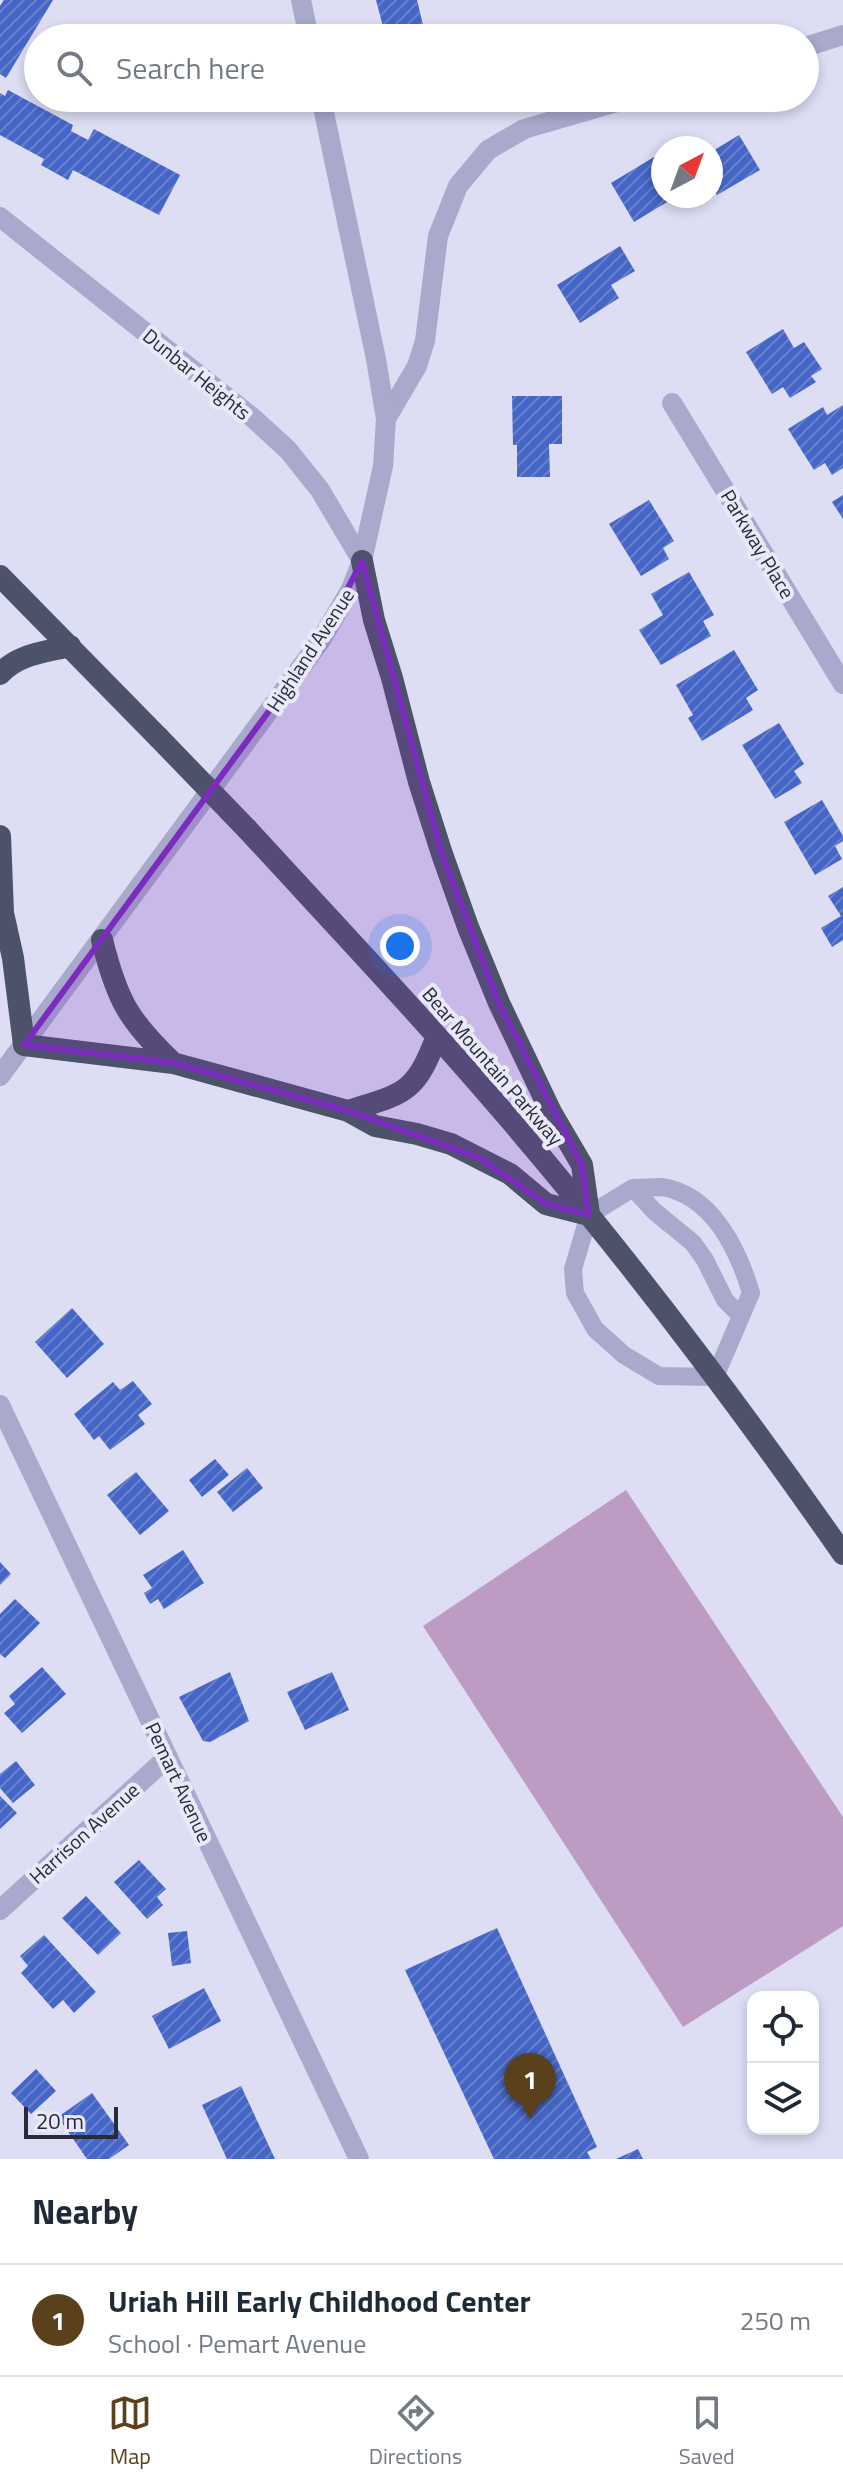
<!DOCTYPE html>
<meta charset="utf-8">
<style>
body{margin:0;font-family:"Titillium Web",sans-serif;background:#f6f6f7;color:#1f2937}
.controls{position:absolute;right:24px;bottom:24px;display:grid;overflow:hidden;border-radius:16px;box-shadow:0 4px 12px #0003}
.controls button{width:72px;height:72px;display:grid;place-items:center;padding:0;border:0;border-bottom:2px solid #e0e1e3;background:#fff;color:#1f2937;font:40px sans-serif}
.compass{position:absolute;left:651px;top:136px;width:72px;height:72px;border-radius:50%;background:#fff;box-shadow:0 4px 12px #0003;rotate:41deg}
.scale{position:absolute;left:24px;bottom:20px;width:94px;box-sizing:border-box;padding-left:8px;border:4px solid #282b38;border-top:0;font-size:22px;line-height:28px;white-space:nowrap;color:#282b38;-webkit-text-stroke:6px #eae9fa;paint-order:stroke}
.you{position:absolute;left:400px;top:946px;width:28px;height:28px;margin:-20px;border:6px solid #fff;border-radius:50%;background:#1a73e8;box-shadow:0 0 0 12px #1a73e833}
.badge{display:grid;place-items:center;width:52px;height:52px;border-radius:50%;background:#5b401c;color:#fff;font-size:26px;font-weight:700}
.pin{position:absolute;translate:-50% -66px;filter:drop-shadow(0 2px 4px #0008)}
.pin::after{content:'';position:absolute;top:42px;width:28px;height:24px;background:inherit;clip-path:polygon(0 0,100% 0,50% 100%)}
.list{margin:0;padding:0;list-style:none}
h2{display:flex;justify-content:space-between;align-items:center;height:104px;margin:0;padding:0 32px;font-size:34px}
h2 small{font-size:26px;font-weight:400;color:#747a83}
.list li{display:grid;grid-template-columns:52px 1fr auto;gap:24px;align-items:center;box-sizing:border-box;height:112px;padding:0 32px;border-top:2px solid #e0e1e3}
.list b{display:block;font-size:30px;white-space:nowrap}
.list p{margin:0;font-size:26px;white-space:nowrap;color:#747a83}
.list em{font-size:26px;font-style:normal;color:#747a83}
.icon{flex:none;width:44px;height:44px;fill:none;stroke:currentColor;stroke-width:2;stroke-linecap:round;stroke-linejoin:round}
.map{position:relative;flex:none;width:843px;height:2159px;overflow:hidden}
.search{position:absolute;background:#fff;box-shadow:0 4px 12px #0003;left:24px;right:24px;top:24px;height:88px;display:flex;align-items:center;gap:20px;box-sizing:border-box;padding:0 28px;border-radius:44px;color:#747a83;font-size:30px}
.sheet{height:216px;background:#fff}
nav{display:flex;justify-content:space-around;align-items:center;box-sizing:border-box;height:112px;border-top:2px solid #e0e1e3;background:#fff;font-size:22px;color:#747a83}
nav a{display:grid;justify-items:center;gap:4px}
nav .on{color:#5b401c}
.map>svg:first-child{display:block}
.pitch{fill:#bc9cc3}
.building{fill:url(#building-hatch)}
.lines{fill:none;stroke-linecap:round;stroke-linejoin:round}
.service{stroke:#a8a9cc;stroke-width:18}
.minor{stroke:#a8a9cc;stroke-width:20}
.tertiary{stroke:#a8a9cc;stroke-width:20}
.trunk{stroke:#4c526a;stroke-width:22}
.trunk-bridge{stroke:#4c526a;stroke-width:22}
.marked{fill:#7b2cbf;fill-opacity:0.2;stroke:#7b2cbf;stroke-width:6;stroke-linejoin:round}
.labels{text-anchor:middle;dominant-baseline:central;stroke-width:8;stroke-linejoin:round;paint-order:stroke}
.street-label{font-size:20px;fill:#282b38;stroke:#eae9fa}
</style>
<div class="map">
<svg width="843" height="2159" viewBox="0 0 843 2159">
<defs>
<pattern id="building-hatch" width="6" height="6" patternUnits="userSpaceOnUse" patternTransform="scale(2)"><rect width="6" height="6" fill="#4466ca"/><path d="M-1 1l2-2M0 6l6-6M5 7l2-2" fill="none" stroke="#6981c8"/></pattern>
</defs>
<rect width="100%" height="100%" fill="#ddddf3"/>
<path class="pitch" d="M 626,1490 L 843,1817 L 843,1926 L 683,2027 L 423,1626 Z"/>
<path class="building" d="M 4,0 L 53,0 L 6,78 L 0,74 L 0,6 Z
M 376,0 L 417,0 L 425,33 L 404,38 L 386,38 Z
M 8,90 L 73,125 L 71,131 L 88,140 L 94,129 L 180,175 L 159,215 L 73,170 L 68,180 L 41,165 L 44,159 L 0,135 L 0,93 L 5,96 Z
M 739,135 L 760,170 L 717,195 L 711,186 L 711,152 Z
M 654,157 L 663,173 L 663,196 L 677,196 L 634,222 L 611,183 Z
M 620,246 L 635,271 L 611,285 L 619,298 L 580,323 L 557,285 Z
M 783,329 L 794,348 L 804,342 L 822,369 L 811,376 L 816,382 L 790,398 L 783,387 L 772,394 L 746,352 Z
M 512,396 L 562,396 L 562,444 L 549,444 L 550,477 L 517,477 L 517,445 L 513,445 Z
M 843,405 L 843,468 L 832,475 L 825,463 L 814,470 L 788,429 L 823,407 L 827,415 Z
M 843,495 L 843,519 L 832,502 Z
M 649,500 L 674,541 L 663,548 L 669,559 L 641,576 L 609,524 Z
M 689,572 L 714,615 L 703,621 L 711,636 L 661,665 L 639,630 L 663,615 L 651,594 Z
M 734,650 L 758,690 L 746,698 L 753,710 L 702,741 L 688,718 L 693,715 L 676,685 Z
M 779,723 L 804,764 L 794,771 L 802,783 L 775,799 L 742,745 Z
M 822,800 L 843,836 L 843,841 L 835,846 L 842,859 L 815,875 L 784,822 Z
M 843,887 L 843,940 L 832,947 L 821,928 L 841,916 L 828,896 Z
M 72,1308 L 104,1344 L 67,1378 L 35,1342 Z
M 133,1381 L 152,1404 L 138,1415 L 145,1424 L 110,1450 L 99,1436 L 94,1440 L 74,1414 L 113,1382 L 120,1390 Z
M 215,1459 L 229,1475 L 202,1497 L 189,1480 Z
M 247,1468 L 263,1488 L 233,1512 L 217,1492 Z
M 136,1472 L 169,1511 L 140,1535 L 107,1495 Z
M 183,1550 L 204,1583 L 164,1609 L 158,1599 L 150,1604 L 144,1593 L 152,1588 L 143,1575 Z
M 0,1562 L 11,1574 L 0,1585 Z
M 15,1599 L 40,1623 L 5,1658 L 0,1654 L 0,1614 Z
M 42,1667 L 66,1694 L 22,1733 L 4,1713 L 15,1704 L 9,1696 Z
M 230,1672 L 249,1721 L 210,1742 L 203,1741 L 179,1697 Z
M 332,1672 L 349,1710 L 305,1730 L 287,1692 Z
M 16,1761 L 35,1785 L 13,1803 L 0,1788 L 0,1774 Z
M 0,1796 L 17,1813 L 0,1829 Z
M 139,1860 L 166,1889 L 157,1897 L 163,1905 L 147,1919 L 114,1882 Z
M 86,1896 L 121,1933 L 98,1955 L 62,1918 Z
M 497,1928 L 597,2147 L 587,2152 L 591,2159 L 494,2159 L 405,1970 Z
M 187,1931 L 191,1963 L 172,1966 L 168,1933 Z
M 44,1935 L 96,1992 L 74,2013 L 63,2000 L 53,2009 L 21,1973 L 28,1966 L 20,1956 Z
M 204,1988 L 221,2021 L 169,2049 L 152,2016 Z
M 36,2069 L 56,2091 L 31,2114 L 11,2093 Z
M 241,2086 L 275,2159 L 227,2159 L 202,2105 Z
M 92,2093 L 129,2145 L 109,2159 L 87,2159 L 58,2117 Z
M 638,2149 L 643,2159 L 616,2159 Z"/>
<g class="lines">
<path class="service" d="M 662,1187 C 712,1195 738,1249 751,1293 L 715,1377 L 659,1376 L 624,1355 L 595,1329 L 575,1293 L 573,1269 L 589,1215 L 633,1188 Z
M 633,1188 L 654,1211 L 693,1243 L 705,1260 L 725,1300 L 741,1316"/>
<path class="minor" d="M 805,47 L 843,35
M 0,217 L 253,418 L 288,450 L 320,490 L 362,561
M 672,403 L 843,684
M 386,419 L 417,366 L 425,341 L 438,236 L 458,186 L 488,150 L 524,129 L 631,98
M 0,1405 L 359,2159
M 0,1910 L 168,1757"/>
<path class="tertiary" d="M 301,0 L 309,38
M 0,1076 L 321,640 L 351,589 L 362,561 L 383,466 L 386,419 L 376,359 L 321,98"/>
<path class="trunk" d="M 362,561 L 374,620 L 392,678 L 419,782 L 442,854 L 468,927 L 499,1003 L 551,1112 L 582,1165 L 589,1214
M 0,576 L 158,737
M 0,674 C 18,654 45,652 70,646
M 247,829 C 336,926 426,1021 511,1121 C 629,1259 739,1405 843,1554
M 0,836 L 3,913 L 13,958 L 24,1045 L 173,1063 L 348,1111 L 375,1126 L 417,1134 L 451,1144 L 510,1174 L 546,1204 L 589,1215
M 102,940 C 117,1000 128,1020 173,1063
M 348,1111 C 405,1093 415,1094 437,1036"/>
<path class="trunk-bridge" d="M 158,737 L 247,829"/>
</g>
<path class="marked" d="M 362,561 L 442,854 L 499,1003 L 582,1165 L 589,1215 L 546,1204 L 479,1158 L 348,1111 L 173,1063 L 24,1045 L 321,640 Z"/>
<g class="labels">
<g class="street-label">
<text transform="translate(197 374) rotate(39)">Dunbar Heights</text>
<text transform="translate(758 544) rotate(59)">Parkway Place</text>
<text transform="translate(310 650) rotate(-57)">Highland Avenue</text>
<text transform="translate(493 1066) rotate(49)">Bear Mountain Parkway</text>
<text transform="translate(179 1782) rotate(65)">Pemart Avenue</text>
<text transform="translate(84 1833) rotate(-42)">Harrison Avenue</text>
</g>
</g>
</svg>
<div class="controls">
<button><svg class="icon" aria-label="locate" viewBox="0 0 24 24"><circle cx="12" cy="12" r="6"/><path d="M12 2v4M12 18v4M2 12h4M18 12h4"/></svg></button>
<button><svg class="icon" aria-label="layers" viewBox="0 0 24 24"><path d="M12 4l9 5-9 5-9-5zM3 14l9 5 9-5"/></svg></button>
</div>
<svg class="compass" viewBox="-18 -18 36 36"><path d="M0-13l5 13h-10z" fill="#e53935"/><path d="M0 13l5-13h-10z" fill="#747a83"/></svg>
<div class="scale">20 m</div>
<div class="you"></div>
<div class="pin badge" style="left:530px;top:2119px">1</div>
<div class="search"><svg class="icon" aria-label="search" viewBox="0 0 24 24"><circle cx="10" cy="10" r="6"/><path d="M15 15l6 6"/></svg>Search here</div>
</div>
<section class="sheet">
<h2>Nearby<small></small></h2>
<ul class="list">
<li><span class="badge">1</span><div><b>Uriah Hill Early Childhood Center</b><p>School · Pemart Avenue</p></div><em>250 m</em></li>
</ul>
</section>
<nav>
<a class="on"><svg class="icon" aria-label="map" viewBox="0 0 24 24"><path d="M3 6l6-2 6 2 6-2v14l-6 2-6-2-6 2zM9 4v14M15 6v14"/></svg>Map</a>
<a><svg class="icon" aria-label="directions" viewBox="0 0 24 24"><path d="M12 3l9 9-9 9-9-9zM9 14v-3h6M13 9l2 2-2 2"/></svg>Directions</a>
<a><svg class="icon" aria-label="saved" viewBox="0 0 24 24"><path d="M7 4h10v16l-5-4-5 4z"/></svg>Saved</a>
</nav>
